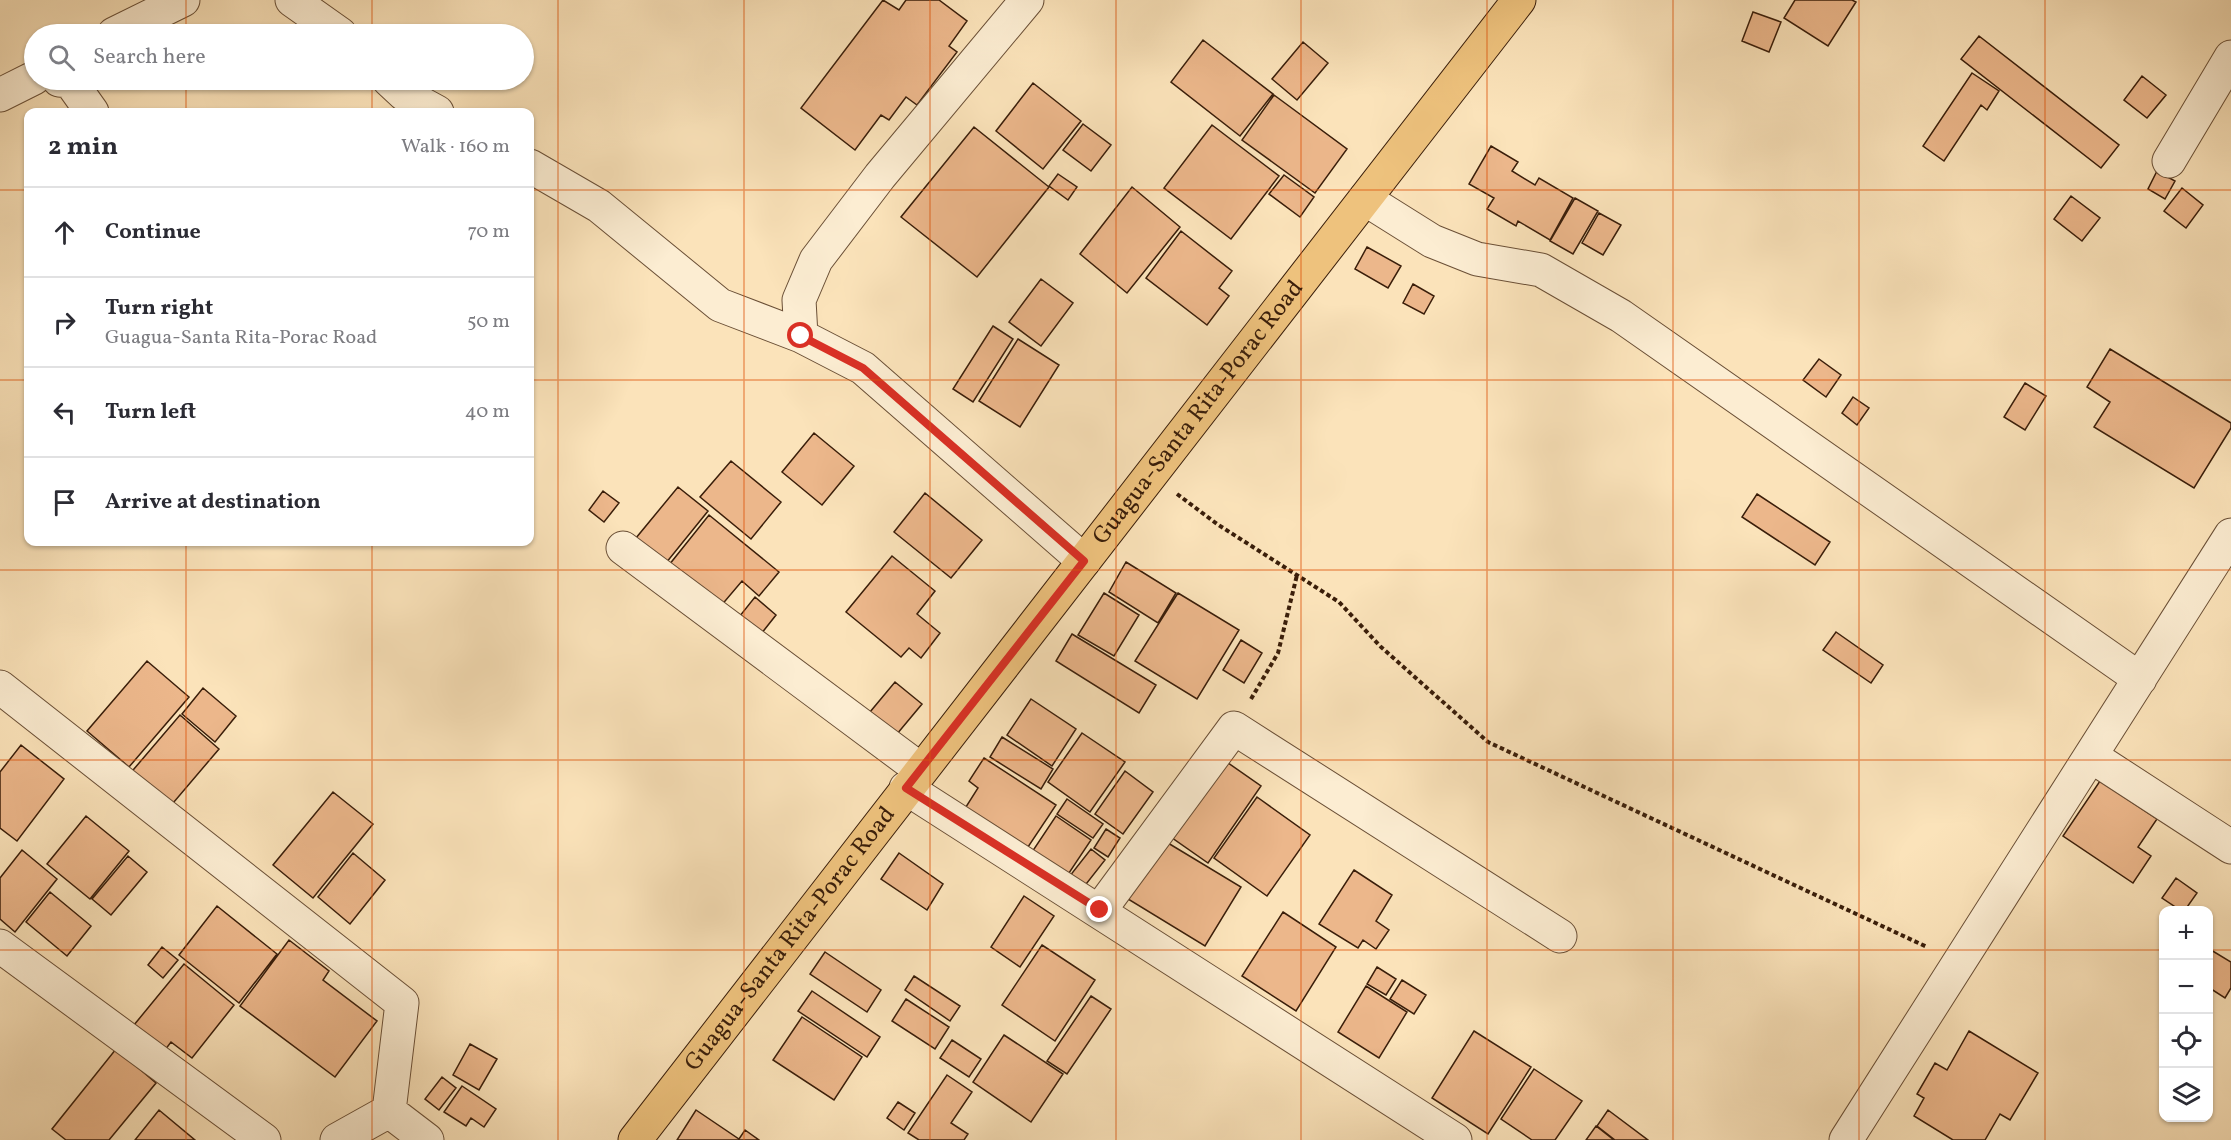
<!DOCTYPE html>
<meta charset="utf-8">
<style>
body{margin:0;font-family:Vollkorn,serif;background:#f7f7f7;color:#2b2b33}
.controls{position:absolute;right:18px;bottom:18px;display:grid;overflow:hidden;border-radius:12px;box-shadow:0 2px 4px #0004}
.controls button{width:54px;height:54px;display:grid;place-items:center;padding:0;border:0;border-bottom:2px solid #e1e1e2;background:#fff;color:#2b2b33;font:30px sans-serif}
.stop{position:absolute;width:18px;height:18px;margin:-14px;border:4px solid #d93025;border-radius:50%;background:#fff}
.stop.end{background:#d93025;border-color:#fff;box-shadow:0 2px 6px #0008}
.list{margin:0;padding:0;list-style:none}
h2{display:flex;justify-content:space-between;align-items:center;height:78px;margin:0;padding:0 24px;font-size:26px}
h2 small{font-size:20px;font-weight:400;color:#7c7c81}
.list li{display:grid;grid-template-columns:39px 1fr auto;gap:18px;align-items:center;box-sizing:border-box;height:90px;padding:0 24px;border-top:2px solid #e1e1e2}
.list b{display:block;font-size:22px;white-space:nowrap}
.list p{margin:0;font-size:20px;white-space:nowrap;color:#7c7c81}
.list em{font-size:20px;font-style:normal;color:#7c7c81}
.icon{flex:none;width:33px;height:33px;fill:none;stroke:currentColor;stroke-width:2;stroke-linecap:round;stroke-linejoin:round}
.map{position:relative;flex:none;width:2231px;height:1140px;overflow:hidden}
.search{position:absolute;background:#fff;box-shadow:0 2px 4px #0004;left:24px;top:24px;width:510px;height:66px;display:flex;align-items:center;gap:15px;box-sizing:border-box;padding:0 21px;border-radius:33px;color:#7c7c81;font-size:22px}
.panel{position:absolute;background:#fff;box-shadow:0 2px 4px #0004;left:24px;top:108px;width:510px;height:438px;border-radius:12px}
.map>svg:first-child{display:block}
.building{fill:#ecb78b;stroke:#3a1e0a;stroke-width:1.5}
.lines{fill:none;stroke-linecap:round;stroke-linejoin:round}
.minor-casing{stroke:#6a4f36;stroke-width:35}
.major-casing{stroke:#3a1e0a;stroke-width:35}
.path{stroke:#3a1e0a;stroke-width:4;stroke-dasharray:4.5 3;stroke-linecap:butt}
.minor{stroke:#fcedd2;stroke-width:33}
.major{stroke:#eec27d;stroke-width:33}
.route{stroke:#d93025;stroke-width:8}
.grid{fill:none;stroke:#df560c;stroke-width:1.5;stroke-opacity:0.55}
.labels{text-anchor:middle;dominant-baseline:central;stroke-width:4.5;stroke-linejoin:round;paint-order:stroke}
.street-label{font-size:24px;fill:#3a1e0a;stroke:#fcedd2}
</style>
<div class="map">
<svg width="2231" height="1140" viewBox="0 0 2231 1140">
<rect width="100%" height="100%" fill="#fbe3ba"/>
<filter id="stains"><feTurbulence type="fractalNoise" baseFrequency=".00333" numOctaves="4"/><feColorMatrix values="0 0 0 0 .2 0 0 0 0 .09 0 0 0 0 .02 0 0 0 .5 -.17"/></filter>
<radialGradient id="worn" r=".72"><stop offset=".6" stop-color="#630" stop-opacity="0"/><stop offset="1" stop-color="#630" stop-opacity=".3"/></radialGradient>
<path class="building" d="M 883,0 L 899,10 L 906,0 L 939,0 L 967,21 L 949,46 L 957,52 L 917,105 L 906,97 L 889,120 L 881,115 L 855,150 L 801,108 Z
M 1795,0 L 1852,0 L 1856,2 L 1828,46 L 1784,18 Z
M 1753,12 L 1781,22 L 1769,52 L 1742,41 Z
M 1979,36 L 2119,145 L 2101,168 L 1961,59 Z
M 1203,40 L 1273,94 L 1240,136 L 1171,82 Z
M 1303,42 L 1328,63 L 1297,100 L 1272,79 Z
M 1972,73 L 1999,91 L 1987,110 L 1981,105 L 1944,161 L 1923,146 Z
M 2142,76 L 2166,95 L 2147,118 L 2124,100 Z
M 1033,83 L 1081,121 L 1043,169 L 996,131 Z
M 1274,95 L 1347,149 L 1315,193 L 1242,140 Z
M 1083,124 L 1111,145 L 1091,171 L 1063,150 Z
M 1212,125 L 1279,176 L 1231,239 L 1164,188 Z
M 974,127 L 1049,187 L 977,277 L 901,217 Z
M 1491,146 L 1518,162 L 1512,171 L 1535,185 L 1539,178 L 1573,198 L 1550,240 L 1518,221 L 1516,226 L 1487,209 L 1494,198 L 1469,184 Z
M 2157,171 L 2175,181 L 2165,199 L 2148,189 Z
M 1058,174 L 1077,187 L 1068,200 L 1049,186 Z
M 1284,175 L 1314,197 L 1300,217 L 1269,194 Z
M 1132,187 L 1180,227 L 1127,293 L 1080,254 Z
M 2182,188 L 2203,205 L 2186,228 L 2164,211 Z
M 2071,196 L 2100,218 L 2082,241 L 2054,219 Z
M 1575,198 L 1598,211 L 1573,254 L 1550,241 Z
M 1599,213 L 1621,225 L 1603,255 L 1582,243 Z
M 1181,231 L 1232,271 L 1219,288 L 1229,296 L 1207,325 L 1146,278 Z
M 1367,247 L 1401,266 L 1388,288 L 1355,269 Z
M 1041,279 L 1073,303 L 1041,346 L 1009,322 Z
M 1413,284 L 1434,296 L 1424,314 L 1403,303 Z
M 993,326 L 1013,339 L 973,402 L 953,389 Z
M 1018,339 L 1059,365 L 1020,427 L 979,401 Z
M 2110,349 L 2231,423 L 2231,428 L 2194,488 L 2094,427 L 2110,402 L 2087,387 Z
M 1819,359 L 1841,375 L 1826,397 L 1803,380 Z
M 2025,383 L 2046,396 L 2025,430 L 2004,417 Z
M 1853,397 L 1869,408 L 1857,425 L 1842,413 Z
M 814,433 L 854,466 L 822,505 L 782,472 Z
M 731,461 L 781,502 L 751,539 L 700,497 Z
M 678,487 L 708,511 L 666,563 L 636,538 Z
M 603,491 L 619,503 L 604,522 L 589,510 Z
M 925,493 L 982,540 L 951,578 L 894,532 Z
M 1757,494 L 1830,542 L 1815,565 L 1742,517 Z
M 709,515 L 779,572 L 759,596 L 742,581 L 720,607 L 669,565 Z
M 892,556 L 935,591 L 917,614 L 940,633 L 921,658 L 909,648 L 901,657 L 846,612 Z
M 1126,562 L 1176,593 L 1158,623 L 1109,592 Z
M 1104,593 L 1139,615 L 1114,656 L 1078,635 Z
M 1178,593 L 1239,630 L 1197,699 L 1135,661 Z
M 755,597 L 776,615 L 757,639 L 735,622 Z
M 1836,632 L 1883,665 L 1871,683 L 1823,650 Z
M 1072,634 L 1156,685 L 1139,713 L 1056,661 Z
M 1241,640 L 1262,653 L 1244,683 L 1223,670 Z
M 147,661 L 189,697 L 129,767 L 87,731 Z
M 895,682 L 922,704 L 892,740 L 865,718 Z
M 203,688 L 236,716 L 215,742 L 182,714 Z
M 1031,699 L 1076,729 L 1052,766 L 1007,735 Z
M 180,715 L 219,749 L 168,809 L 128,776 Z
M 1082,733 L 1125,762 L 1090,812 L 1048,782 Z
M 1002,737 L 1053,769 L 1041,789 L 990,757 Z
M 21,745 L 64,779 L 17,841 L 0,828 L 0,772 Z
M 984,758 L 1056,805 L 1026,850 L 964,810 L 978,788 L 969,781 Z
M 1221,758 L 1261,786 L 1208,863 L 1168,835 Z
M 1125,771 L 1153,792 L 1123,834 L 1095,814 Z
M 2100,781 L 2157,819 L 2138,847 L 2151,856 L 2133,883 L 2063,836 Z
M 333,792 L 373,824 L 313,898 L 273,865 Z
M 1257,797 L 1310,835 L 1267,896 L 1214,858 Z
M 1067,799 L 1103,824 L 1093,838 L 1057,814 Z
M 86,816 L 129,851 L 90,899 L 47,864 Z
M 1056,816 L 1091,840 L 1067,876 L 1032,852 Z
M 1106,829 L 1120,838 L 1108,857 L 1094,848 Z
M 1163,840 L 1241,887 L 1205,946 L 1128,899 Z
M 1091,849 L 1105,860 L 1083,888 L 1069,877 Z
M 22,850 L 57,879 L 15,932 L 0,919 L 0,878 Z
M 353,853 L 385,880 L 350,924 L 318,897 Z
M 899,853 L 943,884 L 927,910 L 881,879 Z
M 128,856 L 147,872 L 111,915 L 92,899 Z
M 1354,870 L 1392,895 L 1376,921 L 1389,930 L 1376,949 L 1363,940 L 1358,948 L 1319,924 Z
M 2176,878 L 2197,893 L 2185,910 L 2180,910 L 2162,898 Z
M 50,892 L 91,926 L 67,956 L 26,922 Z
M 1024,896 L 1054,916 L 1020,967 L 991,947 Z
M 217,906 L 277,954 L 239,1003 L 179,955 Z
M 1283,912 L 1336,947 L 1296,1011 L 1242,976 Z
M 289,940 L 329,971 L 323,980 L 377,1021 L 335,1077 L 240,1006 Z
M 1042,945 L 1095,980 L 1055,1041 L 1002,1005 Z
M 162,947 L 178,960 L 163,978 L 148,965 Z
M 2211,950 L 2231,962 L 2231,988 L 2225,998 L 2208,987 L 2208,954 Z
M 825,952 L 881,990 L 867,1012 L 810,974 Z
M 184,964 L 234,1005 L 192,1058 L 171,1042 L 165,1050 L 134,1025 Z
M 1377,967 L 1396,979 L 1386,995 L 1367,984 Z
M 914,976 L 960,1006 L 950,1021 L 905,990 Z
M 1402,980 L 1426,995 L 1414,1014 L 1390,999 Z
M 1366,986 L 1407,1012 L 1379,1058 L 1338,1032 Z
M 812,991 L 880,1037 L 867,1057 L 798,1011 Z
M 1091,996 L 1111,1009 L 1067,1074 L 1047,1061 Z
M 906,999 L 949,1027 L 935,1049 L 892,1021 Z
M 802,1017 L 862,1057 L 834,1100 L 773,1060 Z
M 1474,1031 L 1531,1067 L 1488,1134 L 1432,1098 Z
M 1969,1031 L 2038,1073 L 2010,1120 L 2000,1114 L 1985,1140 L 1953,1140 L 1914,1116 L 1924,1098 L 1917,1094 L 1935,1063 L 1947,1070 Z
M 1004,1035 L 1063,1074 L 1031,1122 L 973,1082 Z
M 952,1040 L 981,1059 L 969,1077 L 940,1058 Z
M 470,1044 L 497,1059 L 479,1090 L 453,1075 Z
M 116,1049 L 156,1083 L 109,1140 L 66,1140 L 52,1129 Z
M 1534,1069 L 1582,1101 L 1555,1140 L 1532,1140 L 1501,1119 Z
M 947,1075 L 972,1092 L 951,1123 L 968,1134 L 964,1140 L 919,1140 L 908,1133 Z
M 442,1077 L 456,1088 L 439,1110 L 425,1099 Z
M 462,1086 L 496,1109 L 484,1127 L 471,1118 L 466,1126 L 444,1112 Z
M 898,1102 L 915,1113 L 904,1130 L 887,1118 Z
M 159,1110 L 195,1140 L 135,1140 Z
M 696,1110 L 739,1139 L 745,1130 L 759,1140 L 677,1140 Z
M 1608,1110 L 1648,1140 L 1615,1140 L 1597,1126 Z
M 1596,1126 L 1614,1140 L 1586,1140 Z"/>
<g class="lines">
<g class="minor-casing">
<path id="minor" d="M 292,0 L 340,34
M 114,34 L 183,0
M 59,80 L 70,81 L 92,112
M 389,80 L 404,94 L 437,112
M 0,95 L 34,78
M 2169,161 L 2231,57
M 530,166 L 599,206 L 720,305 L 801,336 L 863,368 L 1084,561
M 1365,199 L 1432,241 L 1477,259 L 1541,270 L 1621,316 L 2140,679
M 801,336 L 799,300 L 816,260 L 880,176 L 1027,0
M 623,548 L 921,770
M 0,687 L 402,1003 L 389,1111 L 337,1140
M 2091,756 L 2231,847
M 906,788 L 1455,1140
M 1100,910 L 1234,728 L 1560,936
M 0,946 L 264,1140
M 389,1111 L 427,1140
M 1846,1140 L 2231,535"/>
</g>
<g class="major-casing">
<g id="major">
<path id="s1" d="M 635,1140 L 1519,0"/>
</g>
</g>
<path class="path" d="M 1177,494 L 1217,524 L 1339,602 L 1381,647 L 1488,742 L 1927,947
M 1251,699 L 1278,653 L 1297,575"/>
<use href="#minor" class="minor"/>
<use href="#major" class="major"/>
</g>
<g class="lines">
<path class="route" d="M 801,336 L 863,368 L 1084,561 L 906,788 L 1100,910"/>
</g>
<path class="grid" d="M 186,0 L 186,34M 372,0 L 372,34M 558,0 L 558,1140M 744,0 L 744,1140M 930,0 L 930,1140M 1116,0 L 1116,1140M 1301,0 L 1301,1140M 1487,0 L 1487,1140M 1673,0 L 1673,1140M 1859,0 L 1859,1140M 2045,0 L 2045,1140M 186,80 L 186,112M 372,80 L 372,112M 0,190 L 28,190M 530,190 L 2231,190M 0,380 L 28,380M 530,380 L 2231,380M 186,542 L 186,1140M 372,542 L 372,1140M 0,570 L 2231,570M 0,760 L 2231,760M 0,950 L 2164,950M 2208,950 L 2231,950"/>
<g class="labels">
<g class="street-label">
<text stroke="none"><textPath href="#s1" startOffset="920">Guagua-Santa Rita-Porac Road</textPath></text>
<text stroke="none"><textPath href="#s1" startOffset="254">Guagua-Santa Rita-Porac Road</textPath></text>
</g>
</g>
<rect width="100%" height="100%" filter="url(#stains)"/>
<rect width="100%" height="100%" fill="url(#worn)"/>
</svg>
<div class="controls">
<button>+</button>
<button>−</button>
<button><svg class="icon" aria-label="locate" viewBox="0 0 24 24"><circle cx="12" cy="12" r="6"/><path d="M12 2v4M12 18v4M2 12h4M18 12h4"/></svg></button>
<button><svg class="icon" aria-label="layers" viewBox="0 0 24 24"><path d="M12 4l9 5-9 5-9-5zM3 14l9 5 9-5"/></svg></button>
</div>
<div class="stop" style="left:801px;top:336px"></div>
<div class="stop end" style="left:1100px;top:910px"></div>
<div class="search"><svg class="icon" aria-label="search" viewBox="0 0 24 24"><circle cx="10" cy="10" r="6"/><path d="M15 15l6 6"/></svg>Search here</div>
<section class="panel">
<h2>2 min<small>Walk · 160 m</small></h2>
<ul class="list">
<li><svg class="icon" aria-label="ahead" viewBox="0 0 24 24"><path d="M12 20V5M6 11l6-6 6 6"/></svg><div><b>Continue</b></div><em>70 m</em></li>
<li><svg class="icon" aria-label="right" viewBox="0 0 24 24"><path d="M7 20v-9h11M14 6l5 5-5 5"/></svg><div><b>Turn right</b><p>Guagua-Santa Rita-Porac Road</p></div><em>50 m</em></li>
<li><svg class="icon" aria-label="left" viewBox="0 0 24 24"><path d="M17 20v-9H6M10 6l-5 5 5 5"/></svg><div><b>Turn left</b></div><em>40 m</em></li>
<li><svg class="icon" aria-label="arrive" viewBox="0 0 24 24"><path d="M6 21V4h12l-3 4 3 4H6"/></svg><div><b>Arrive at destination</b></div></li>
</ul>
</section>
</div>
